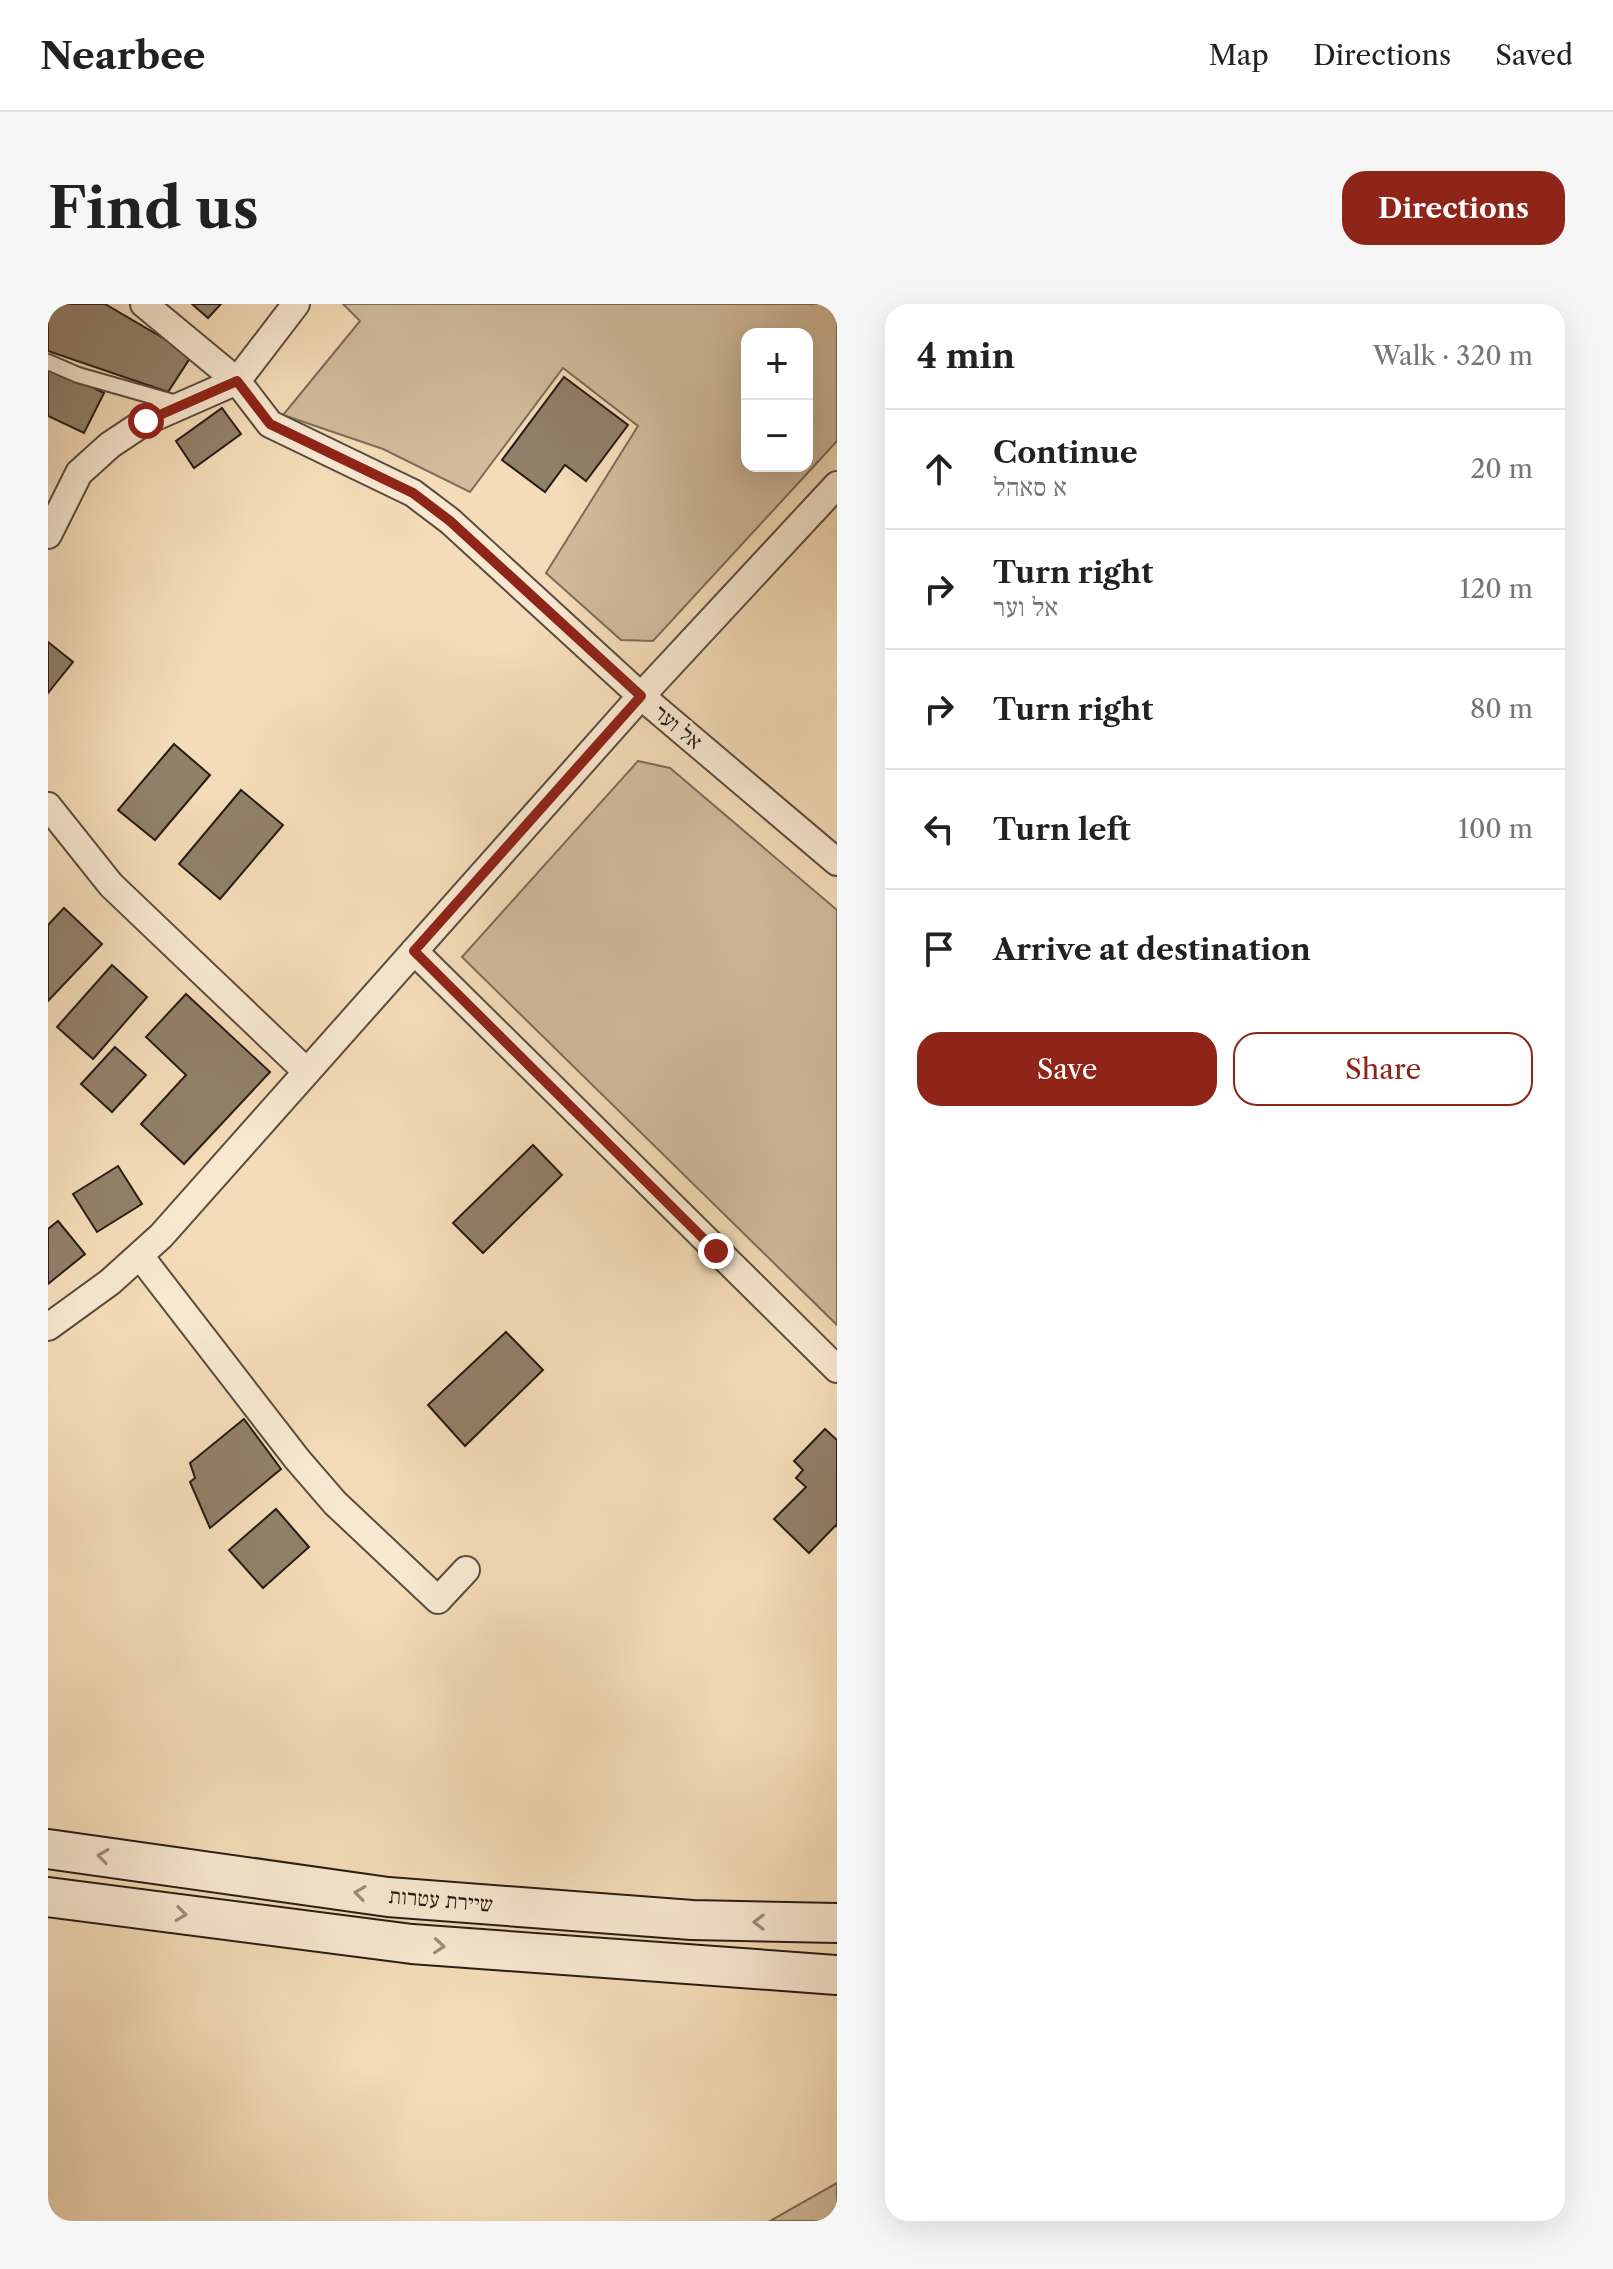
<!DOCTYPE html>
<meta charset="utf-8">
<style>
body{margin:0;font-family:"Libre Caslon Text","Frank Ruhl Libre",serif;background:#f6f6f6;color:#222}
.controls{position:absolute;right:24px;top:24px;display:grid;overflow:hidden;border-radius:16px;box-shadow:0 8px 32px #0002}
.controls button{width:72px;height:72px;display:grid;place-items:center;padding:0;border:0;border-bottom:2px solid #e0e0e0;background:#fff;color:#222;font:40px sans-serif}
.stop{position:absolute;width:24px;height:24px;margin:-18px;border:6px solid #8f2418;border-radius:50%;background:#fff}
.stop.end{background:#8f2418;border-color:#fff;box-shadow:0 2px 8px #0008}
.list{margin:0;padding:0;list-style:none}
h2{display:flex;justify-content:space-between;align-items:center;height:104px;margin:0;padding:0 32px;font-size:34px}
h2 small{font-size:26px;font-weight:400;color:#767676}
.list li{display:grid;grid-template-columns:52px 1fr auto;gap:24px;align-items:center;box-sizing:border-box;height:120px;padding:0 32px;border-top:2px solid #e0e0e0}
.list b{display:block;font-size:30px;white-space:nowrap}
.list p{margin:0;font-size:26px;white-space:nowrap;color:#767676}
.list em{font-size:26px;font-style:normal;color:#767676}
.actions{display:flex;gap:16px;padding:24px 32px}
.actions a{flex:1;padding:18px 0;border:2px solid #8f2418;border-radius:24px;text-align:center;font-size:28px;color:#8f2418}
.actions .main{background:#8f2418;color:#fff}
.icon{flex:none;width:44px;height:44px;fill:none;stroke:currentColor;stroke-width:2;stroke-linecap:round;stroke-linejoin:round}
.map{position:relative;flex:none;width:789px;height:1917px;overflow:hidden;border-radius:24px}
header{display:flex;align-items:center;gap:48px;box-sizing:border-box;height:112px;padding:0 40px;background:#fff;border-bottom:2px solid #e0e0e0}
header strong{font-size:38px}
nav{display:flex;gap:44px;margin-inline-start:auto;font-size:28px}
.intro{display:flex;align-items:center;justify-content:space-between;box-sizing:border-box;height:192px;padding:0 48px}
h1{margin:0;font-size:56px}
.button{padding:20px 36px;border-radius:24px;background:#8f2418;color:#fff;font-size:28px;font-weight:700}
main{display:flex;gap:48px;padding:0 48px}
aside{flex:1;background:#fff;border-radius:24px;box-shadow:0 8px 32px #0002}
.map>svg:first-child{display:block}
.green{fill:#d1bb9c;stroke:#7c6c59;stroke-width:2;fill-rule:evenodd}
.building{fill:#92806a;stroke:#271c16;stroke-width:2}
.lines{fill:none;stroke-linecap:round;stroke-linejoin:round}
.service-casing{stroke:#5a4c3e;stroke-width:18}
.minor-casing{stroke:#5a4c3e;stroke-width:30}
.secondary-casing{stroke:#271c16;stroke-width:42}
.service{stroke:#f8e8d1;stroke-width:14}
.minor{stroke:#f8e8d1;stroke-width:26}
.secondary{stroke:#f8e8d1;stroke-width:38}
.oneway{stroke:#9a8c7d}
.route{stroke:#8f2418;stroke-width:10}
.labels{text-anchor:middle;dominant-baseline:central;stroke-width:6;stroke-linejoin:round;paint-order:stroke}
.street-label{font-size:22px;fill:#271c16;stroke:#f8e8d1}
</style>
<header>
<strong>Nearbee</strong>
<nav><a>Map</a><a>Directions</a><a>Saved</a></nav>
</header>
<div class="intro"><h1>Find us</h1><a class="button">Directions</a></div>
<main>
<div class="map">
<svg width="789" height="1917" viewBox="0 0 789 1917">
<rect width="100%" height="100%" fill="#f4dcb8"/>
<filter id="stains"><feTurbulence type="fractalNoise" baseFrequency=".0025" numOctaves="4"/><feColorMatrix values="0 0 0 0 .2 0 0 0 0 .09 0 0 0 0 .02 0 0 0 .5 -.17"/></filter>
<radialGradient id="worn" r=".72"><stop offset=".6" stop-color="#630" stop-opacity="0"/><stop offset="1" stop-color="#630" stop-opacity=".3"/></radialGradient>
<path class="green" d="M 295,0 L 789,0 L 789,137 L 605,337 L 573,336 L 498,269 L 590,122 L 515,64 L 422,188 L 335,145 L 235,111 L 312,17 ZM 759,30 L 759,162 L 699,162 L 699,30 Z
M 590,457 L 622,464 L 789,606 L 789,1021 L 414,653 Z
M 789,1879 L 789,1917 L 722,1917 Z"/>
<path class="building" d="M 0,0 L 57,0 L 144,51 L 120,88 L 0,47 Z
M 144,0 L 173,0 L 160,14 Z
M 0,61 L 56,89 L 36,129 L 0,112 Z
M 516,73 L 580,121 L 538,177 L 517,161 L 497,188 L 454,156 Z
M 174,104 L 193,130 L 146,164 L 128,137 Z
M 0,338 L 25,358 L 0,389 Z
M 126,440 L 162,471 L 107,536 L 70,506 Z
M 193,486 L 235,521 L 172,595 L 131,560 Z
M 16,604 L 54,640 L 0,697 L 0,621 Z
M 64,661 L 99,693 L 45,755 L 9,723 Z
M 138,690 L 222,768 L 136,860 L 93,820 L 138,771 L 98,733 Z
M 67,743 L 98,771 L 64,808 L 33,780 Z
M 485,841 L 514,871 L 435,949 L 405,919 Z
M 70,862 L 94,900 L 49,928 L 25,890 Z
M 10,917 L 37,950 L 0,980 L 0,925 Z
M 458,1028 L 495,1066 L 417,1142 L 380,1101 Z
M 196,1115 L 233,1165 L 162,1224 L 142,1178 L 147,1174 L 142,1159 Z
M 777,1125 L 789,1136 L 789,1223 L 788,1221 L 761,1249 L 726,1215 L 758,1183 L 748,1174 L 755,1166 L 746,1157 Z
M 228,1205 L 261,1243 L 215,1284 L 181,1246 Z"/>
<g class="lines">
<g class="service-casing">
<path id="service" d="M 0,58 L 30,71 L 132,100"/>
</g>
<g class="minor-casing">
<path id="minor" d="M 96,0 L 189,77 L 222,120 L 365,189 L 402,217 L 593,392 L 789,558
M 0,231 L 31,169 L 62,141 L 98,117 L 189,77 L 248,0
M 0,502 L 63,581 L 259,768
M 366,647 L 789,1065
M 92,952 L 249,1155 L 287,1199 L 390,1296 L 418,1266
M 0,1023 L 62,978 L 113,932 L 593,392 L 789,181"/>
</g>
<g class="secondary-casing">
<path id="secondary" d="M 0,1545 L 340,1593 L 644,1616 L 789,1619
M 0,1593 L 364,1640 L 789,1671"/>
</g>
<use href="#service" class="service"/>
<use href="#minor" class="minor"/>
<use href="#secondary" class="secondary"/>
</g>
<defs><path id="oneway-chevron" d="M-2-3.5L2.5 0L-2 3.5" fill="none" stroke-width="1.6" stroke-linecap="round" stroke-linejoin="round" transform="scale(2)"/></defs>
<g class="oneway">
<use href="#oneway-chevron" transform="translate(55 1552) rotate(-172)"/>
<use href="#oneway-chevron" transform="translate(312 1589) rotate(-172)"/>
<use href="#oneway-chevron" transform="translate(133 1610) rotate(7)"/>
<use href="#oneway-chevron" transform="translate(711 1618) rotate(-179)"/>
<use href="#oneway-chevron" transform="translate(391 1642) rotate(4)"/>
</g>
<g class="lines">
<path class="route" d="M 98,117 L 189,77 L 222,120 L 365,189 L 402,217 L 593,392 L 366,647 L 668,947"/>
</g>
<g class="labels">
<g class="street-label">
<text transform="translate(630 423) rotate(40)">אל וער</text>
<text transform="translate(393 1596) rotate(5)">שיירת עטרות</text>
</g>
</g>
<rect width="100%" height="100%" filter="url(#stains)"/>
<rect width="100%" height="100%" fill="url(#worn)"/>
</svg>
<div class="controls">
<button>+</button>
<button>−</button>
</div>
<div class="stop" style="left:98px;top:117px"></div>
<div class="stop end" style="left:668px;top:947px"></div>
</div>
<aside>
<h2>4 min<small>Walk · 320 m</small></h2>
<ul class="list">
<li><svg class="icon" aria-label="ahead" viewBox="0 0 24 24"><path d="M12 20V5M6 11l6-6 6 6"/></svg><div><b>Continue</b><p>א סאהל</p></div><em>20 m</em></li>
<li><svg class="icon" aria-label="right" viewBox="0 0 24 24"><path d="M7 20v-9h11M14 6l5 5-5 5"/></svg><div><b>Turn right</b><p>אל וער</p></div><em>120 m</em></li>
<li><svg class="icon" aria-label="right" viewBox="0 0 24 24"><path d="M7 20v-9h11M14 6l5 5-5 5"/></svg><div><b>Turn right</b></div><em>80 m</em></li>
<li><svg class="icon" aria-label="left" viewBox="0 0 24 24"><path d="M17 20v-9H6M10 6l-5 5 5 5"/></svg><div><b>Turn left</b></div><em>100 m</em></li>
<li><svg class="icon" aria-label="arrive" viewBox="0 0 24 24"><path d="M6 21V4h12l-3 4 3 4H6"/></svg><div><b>Arrive at destination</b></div></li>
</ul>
<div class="actions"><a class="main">Save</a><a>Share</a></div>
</aside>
</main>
